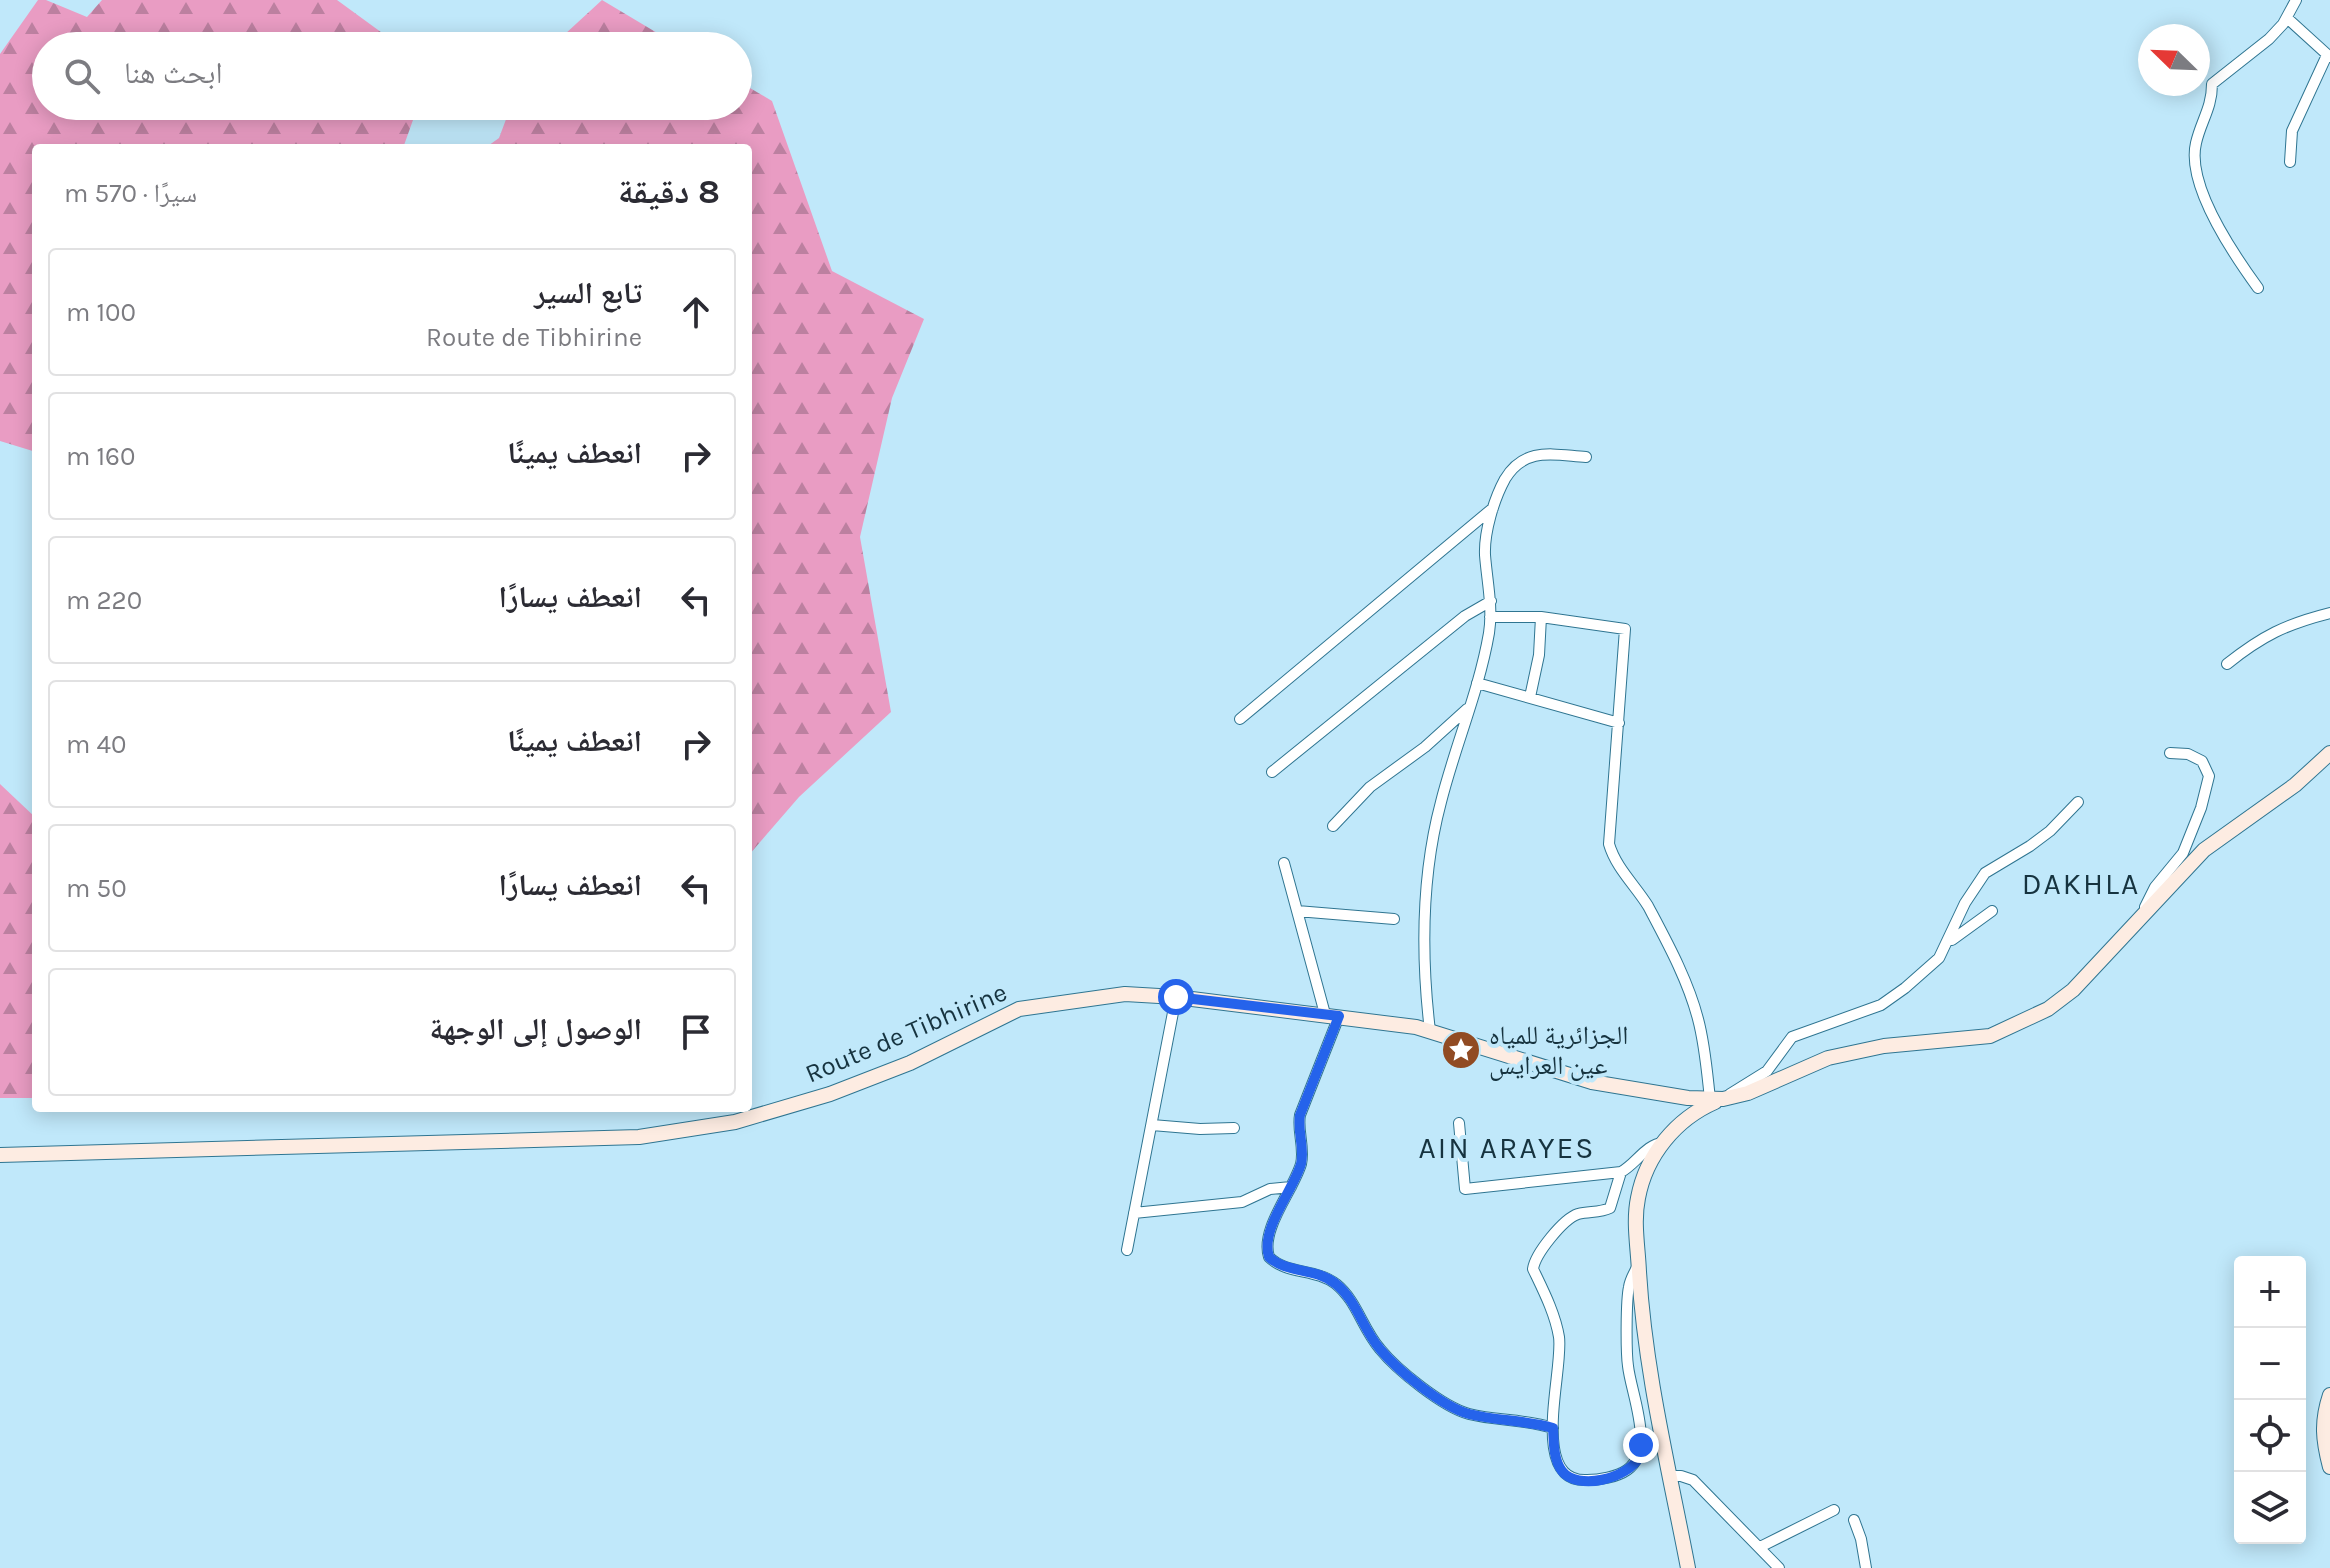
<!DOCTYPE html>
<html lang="ar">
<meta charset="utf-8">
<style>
body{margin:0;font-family:Karla,"Noto Naskh Arabic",sans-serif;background:#f7f7f7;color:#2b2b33;direction:rtl}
.controls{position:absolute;right:24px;bottom:24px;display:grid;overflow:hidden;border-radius:8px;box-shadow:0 4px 20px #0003}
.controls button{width:72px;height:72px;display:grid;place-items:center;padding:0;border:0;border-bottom:2px solid #e1e1e2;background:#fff;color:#2b2b33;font:40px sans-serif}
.compass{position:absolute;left:2138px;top:24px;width:72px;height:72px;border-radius:50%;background:#fff;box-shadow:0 4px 20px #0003;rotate:293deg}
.stop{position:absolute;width:24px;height:24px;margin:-18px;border:6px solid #2563eb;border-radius:50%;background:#fff}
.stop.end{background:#2563eb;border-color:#fff;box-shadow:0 2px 8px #0008}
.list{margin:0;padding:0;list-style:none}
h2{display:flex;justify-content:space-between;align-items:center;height:104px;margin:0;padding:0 32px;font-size:34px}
h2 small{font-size:26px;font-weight:400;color:#7c7c81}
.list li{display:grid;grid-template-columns:52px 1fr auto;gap:24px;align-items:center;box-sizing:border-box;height:128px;margin:0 16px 16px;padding:0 16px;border:2px solid #e1e1e2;border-radius:8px}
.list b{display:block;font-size:30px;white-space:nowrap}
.list p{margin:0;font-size:26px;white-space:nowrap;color:#7c7c81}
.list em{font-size:26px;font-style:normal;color:#7c7c81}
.icon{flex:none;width:44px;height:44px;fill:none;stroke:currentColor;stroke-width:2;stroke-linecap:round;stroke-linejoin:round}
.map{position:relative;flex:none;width:2330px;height:1568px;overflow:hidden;direction:ltr}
.search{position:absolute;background:#fff;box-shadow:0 4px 20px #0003;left:32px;top:32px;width:720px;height:88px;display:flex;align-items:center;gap:20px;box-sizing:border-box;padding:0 28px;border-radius:44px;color:#7c7c81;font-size:30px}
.panel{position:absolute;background:#fff;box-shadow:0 4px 20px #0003;left:32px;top:144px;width:720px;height:968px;border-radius:8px;direction:rtl}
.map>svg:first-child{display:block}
.forest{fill:url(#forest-firs)}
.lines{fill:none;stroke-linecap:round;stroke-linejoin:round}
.street-casing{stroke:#2f7591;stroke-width:12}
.secondary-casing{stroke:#2f7591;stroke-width:16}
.street{stroke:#fff;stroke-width:10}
.secondary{stroke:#fdece2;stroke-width:14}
.route{stroke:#2563eb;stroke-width:10}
.labels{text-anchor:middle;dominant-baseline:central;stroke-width:8;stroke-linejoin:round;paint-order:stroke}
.street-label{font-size:26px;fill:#16333f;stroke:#c0e8fa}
.poi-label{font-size:26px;fill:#16333f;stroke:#c0e8fa;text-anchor:start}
.quarter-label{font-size:30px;letter-spacing:2px;fill:#16333f;stroke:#c0e8fa}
</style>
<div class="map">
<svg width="2330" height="1568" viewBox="0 0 2330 1568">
<defs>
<pattern id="forest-firs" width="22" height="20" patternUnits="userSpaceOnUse" patternTransform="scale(2)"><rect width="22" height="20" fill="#e99cc3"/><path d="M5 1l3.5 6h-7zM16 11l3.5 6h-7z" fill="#bc80a0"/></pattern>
</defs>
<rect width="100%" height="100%" fill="#c0e8fa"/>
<path class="forest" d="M 38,0 L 46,0 L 87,17 L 102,0 L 337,0 L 400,46 L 46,46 L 46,106 L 418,106 L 403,148 L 36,148 L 36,452 L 0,441 L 0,54 Z
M 602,0 L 679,46 L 552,46 Z
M 738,81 L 772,101 L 832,271 L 924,319 L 892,398 L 860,537 L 891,712 L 799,797 L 748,856 L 748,148 L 485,148 L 499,138 L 511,106 L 738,106 Z
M 0,784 L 36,818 L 36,1098 L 0,1098 Z"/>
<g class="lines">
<g class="street-casing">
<path id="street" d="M 2287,18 L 2330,57
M 2148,72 L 2150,71
M 2290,162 L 2292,131 L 2327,55
M 2258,288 C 2234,255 2186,185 2196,143 C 2201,121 2212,108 2212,84 L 2269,39 L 2283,24 L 2296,0
M 1490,617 L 1541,617 L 1625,629 L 1609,844 C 1616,868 1635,885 1648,906 C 1667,942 1688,980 1698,1019 C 1705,1045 1707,1072 1710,1099
M 2227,664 C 2262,636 2286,624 2330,613
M 1477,683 L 1619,723
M 1530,697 L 1539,655 L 1541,617
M 1240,719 L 1493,508
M 1272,772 L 1465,616 L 1491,601
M 1333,826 L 1370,787 L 1425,747 L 1467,709
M 1284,863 L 1325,1014
M 2145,907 L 2155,887 L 2183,853 L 2201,808 L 2209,776 L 2202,761 L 2188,754 L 2170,753
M 1297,911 L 1394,919
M 1952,940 L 1992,911
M 1339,1016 L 1300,1115 C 1297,1131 1305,1148 1301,1164 C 1293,1191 1260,1229 1269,1257 C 1287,1275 1315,1268 1336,1284 C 1357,1301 1362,1328 1380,1349 C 1397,1370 1443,1407 1469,1414 C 1497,1421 1525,1419 1553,1428
M 1430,1031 C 1421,955 1421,877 1441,802 C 1455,746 1479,691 1489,633 C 1493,607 1487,581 1485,555 C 1484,532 1494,499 1505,479 C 1525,446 1554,455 1586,457
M 1730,1094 L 1767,1071 L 1792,1037 L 1881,1005 L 1905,988 L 1939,958 L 1965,903 L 1985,873 L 2030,846 L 2050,831 L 2078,802
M 1459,1123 L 1465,1189 L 1621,1172 C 1636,1164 1646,1144 1663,1143
M 1152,1125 L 1200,1129 L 1234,1128
M 1621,1172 L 1610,1208 C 1600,1213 1589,1211 1578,1214 C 1563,1219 1535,1254 1533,1269 C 1543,1290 1555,1313 1559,1337 C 1564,1370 1528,1483 1587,1480 C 1599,1480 1617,1477 1627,1470 C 1656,1450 1631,1394 1628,1366 C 1626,1352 1626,1300 1629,1287 C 1630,1279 1635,1272 1638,1265
M 1134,1213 L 1242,1202 L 1270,1189 L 1291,1187
M 1127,1250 L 1176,997
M 1671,1476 L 1681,1476 L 1693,1480 L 1779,1568
M 1854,1520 L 1861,1539 L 1866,1568
M 1760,1547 L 1834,1510"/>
</g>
<g class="secondary-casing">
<path id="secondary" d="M 0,1155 L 639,1137 L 735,1122 L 830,1094 L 910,1063 L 1019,1009 L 1125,994 L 1176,997 L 1416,1027 L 1592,1082 L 1688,1098 L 1723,1099 L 1748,1093 L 1828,1058 L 1884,1046 L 1990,1036 L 2048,1009 L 2073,990 L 2204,850 L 2295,785 L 2330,753
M 2330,1395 C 2321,1422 2323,1440 2330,1467
M 1688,1568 C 1669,1469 1645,1372 1639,1272 C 1638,1247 1633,1222 1638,1198 C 1646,1155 1676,1119 1715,1102"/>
</g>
<use href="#street" class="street"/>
<use href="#secondary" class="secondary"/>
</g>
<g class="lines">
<path class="route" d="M 1176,997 L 1339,1016 L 1300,1115 C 1297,1131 1305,1148 1301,1164 C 1293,1191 1260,1229 1269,1257 C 1287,1274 1315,1267 1336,1284 C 1357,1301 1362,1328 1380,1349 C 1397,1370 1443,1407 1469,1414 C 1497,1421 1525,1420 1553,1428 C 1554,1442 1553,1459 1562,1471 C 1577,1491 1628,1479 1639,1457 C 1641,1453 1640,1449 1641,1445"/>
</g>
<defs>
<g id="sight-disc" transform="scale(2)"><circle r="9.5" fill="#914b23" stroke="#c0e8fa"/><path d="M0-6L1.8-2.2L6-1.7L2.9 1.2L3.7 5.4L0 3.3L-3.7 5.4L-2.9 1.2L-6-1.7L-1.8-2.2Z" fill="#fff"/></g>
</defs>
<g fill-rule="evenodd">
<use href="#sight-disc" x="1461" y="1050"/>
</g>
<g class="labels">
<g class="street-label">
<text transform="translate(906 1033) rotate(-23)">Route de Tibhirine</text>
</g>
<g class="poi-label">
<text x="1489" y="1035">الجزائرية للمياه<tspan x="1489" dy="30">عين العرايس</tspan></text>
</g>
<g class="quarter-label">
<text x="2081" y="884">DAKHLA</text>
<text x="1507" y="1148">AIN ARAYES</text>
</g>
</g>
</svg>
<div class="controls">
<button>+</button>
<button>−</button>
<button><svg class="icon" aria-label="locate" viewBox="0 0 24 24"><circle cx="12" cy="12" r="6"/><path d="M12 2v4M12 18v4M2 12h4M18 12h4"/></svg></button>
<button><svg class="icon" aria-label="layers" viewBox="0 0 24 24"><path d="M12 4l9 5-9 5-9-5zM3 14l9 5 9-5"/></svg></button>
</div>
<svg class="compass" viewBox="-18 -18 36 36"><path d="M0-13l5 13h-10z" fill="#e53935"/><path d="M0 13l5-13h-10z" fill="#7c7c81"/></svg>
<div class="stop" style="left:1176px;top:997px"></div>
<div class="stop end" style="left:1641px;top:1445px"></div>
<div class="search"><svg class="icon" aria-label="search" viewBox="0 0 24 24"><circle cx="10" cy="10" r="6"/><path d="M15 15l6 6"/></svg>ابحث هنا</div>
<section class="panel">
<h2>8 دقيقة<small>سيرًا · 570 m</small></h2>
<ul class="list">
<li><svg class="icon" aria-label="ahead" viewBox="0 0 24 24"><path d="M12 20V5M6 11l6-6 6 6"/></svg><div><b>تابع السير</b><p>Route de Tibhirine</p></div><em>100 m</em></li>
<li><svg class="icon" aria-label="right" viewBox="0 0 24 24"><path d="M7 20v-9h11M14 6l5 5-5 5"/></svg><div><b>انعطف يمينًا</b></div><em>160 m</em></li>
<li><svg class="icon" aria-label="left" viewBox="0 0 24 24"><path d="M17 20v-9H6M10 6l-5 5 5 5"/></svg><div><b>انعطف يسارًا</b></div><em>220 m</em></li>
<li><svg class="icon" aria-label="right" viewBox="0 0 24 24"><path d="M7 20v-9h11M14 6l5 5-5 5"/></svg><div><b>انعطف يمينًا</b></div><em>40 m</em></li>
<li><svg class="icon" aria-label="left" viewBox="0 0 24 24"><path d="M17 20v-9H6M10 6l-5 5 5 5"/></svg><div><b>انعطف يسارًا</b></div><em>50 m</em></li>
<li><svg class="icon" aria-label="arrive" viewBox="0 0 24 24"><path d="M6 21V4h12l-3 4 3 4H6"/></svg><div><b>الوصول إلى الوجهة</b></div></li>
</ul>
</section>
</div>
